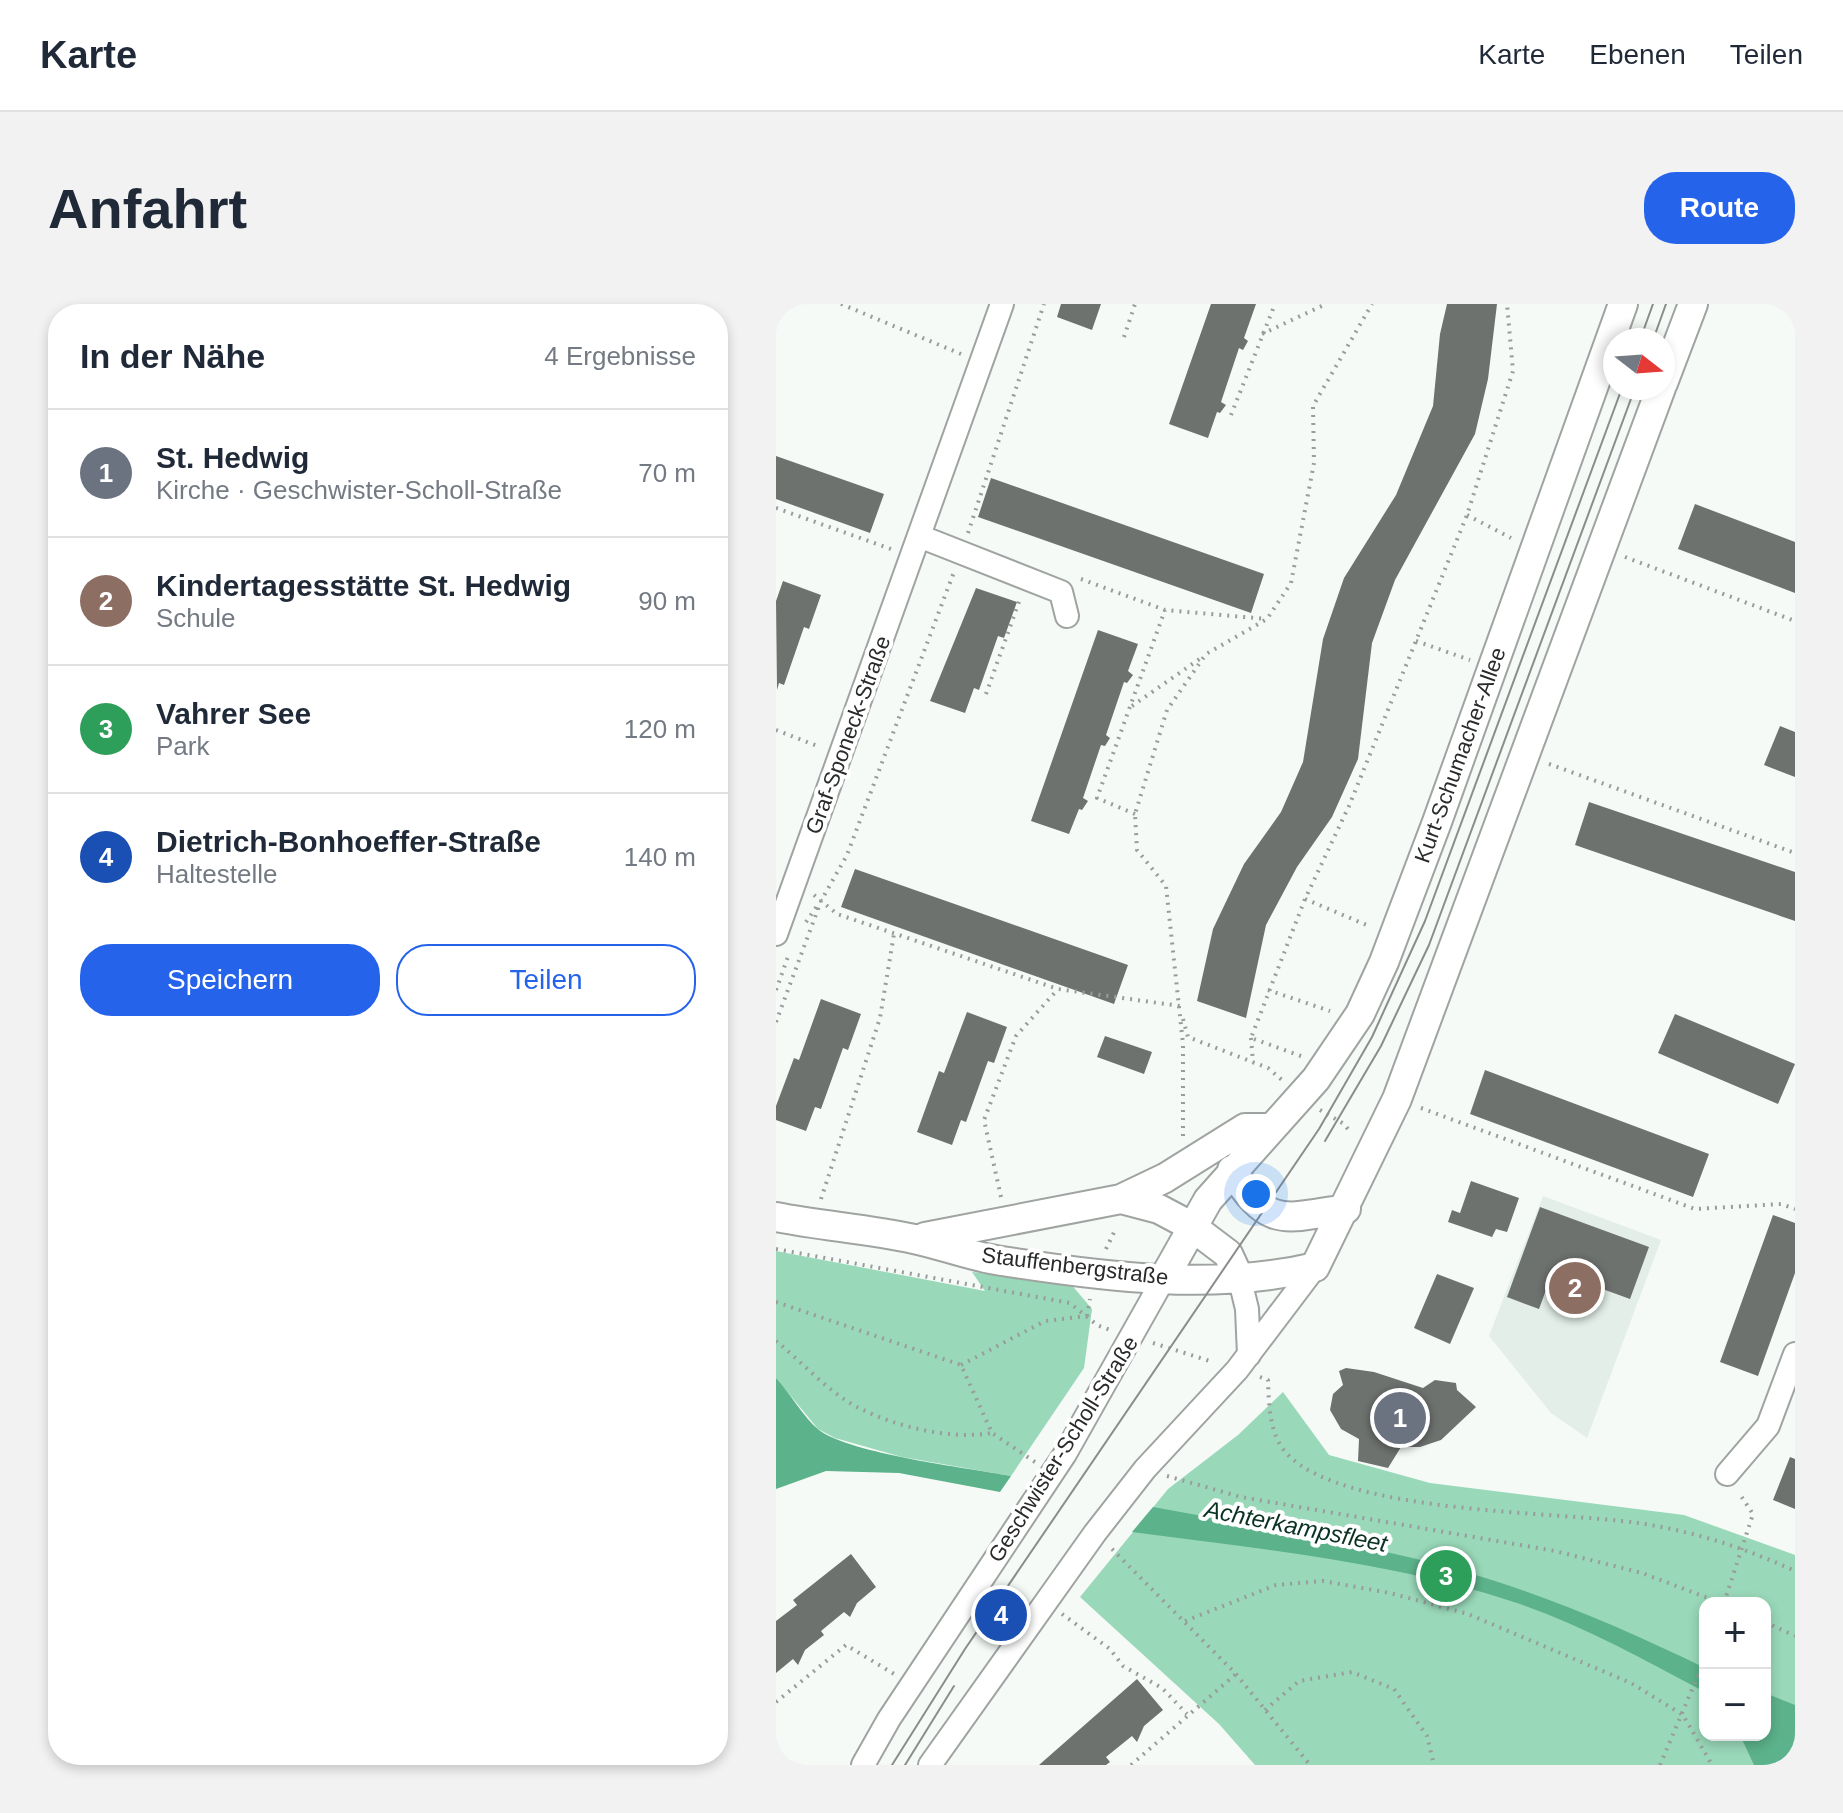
<!DOCTYPE html>
<html lang="de">
<meta charset="utf-8">
<style>
body{margin:0;font-family:Arial,sans-serif;background:#f2f2f3;color:#1f2937}
.controls{position:absolute;right:24px;bottom:24px;display:grid;overflow:hidden;border-radius:16px;box-shadow:0 4px 12px #0003}
.controls button{width:72px;height:72px;display:grid;place-items:center;padding:0;border:0;border-bottom:2px solid #e0e1e3;background:#fff;color:#1f2937;font:40px sans-serif}
.compass{position:absolute;left:827px;top:24px;width:72px;height:72px;border-radius:50%;background:#fff;box-shadow:0 4px 12px #0003;rotate:107deg}
.you{position:absolute;left:480px;top:890px;width:28px;height:28px;margin:-20px;border:6px solid #fff;border-radius:50%;background:#1a73e8;box-shadow:0 0 0 12px #1a73e833}
.badge{display:grid;place-items:center;width:52px;height:52px;border-radius:50%;background:#2563eb;color:#fff;font-size:26px;font-weight:700}
.pin{position:absolute;translate:-50% -50%;border:4px solid #fff;box-shadow:0 2px 8px #0006}
.list{margin:0;padding:0;list-style:none}
h2{display:flex;justify-content:space-between;align-items:center;height:104px;margin:0;padding:0 32px;font-size:34px}
h2 small{font-size:26px;font-weight:400;color:#747a83}
.list li{display:grid;grid-template-columns:52px 1fr auto;gap:24px;align-items:center;box-sizing:border-box;height:128px;padding:0 32px;border-top:2px solid #e0e1e3}
.list b{display:block;font-size:30px;white-space:nowrap}
.list p{margin:0;font-size:26px;white-space:nowrap;color:#747a83}
.list em{font-size:26px;font-style:normal;color:#747a83}
.actions{display:flex;gap:16px;padding:24px 32px}
.actions a{flex:1;padding:18px 0;border:2px solid #2563eb;border-radius:32px;text-align:center;font-size:28px;color:#2563eb}
.actions .main{background:#2563eb;color:#fff}
.map{position:relative;flex:none;width:1019px;height:1461px;overflow:hidden;border-radius:32px}
header{display:flex;align-items:center;gap:48px;box-sizing:border-box;height:112px;padding:0 40px;background:#fff;border-bottom:2px solid #e0e1e3}
header strong{font-size:38px}
nav{display:flex;gap:44px;margin-inline-start:auto;font-size:28px}
.intro{display:flex;align-items:center;justify-content:space-between;box-sizing:border-box;height:192px;padding:0 48px}
h1{margin:0;font-size:56px}
.button{padding:20px 36px;border-radius:32px;background:#2563eb;color:#fff;font-size:28px;font-weight:700}
main{display:flex;gap:48px;padding:0 48px}
aside{flex:1;background:#fff;border-radius:32px;box-shadow:0 4px 12px #0003}
.map>svg:first-child{display:block}
.built{fill:#e2eee7}
.green{fill:#99d8b9;fill-rule:evenodd}
.water{fill:#5cb28a}
.building{fill:#6e726f}
.lines{fill:none;stroke-linecap:round;stroke-linejoin:round}
.minor-casing{stroke:#9fa4a1;stroke-width:26}
.tertiary-casing{stroke:#9fa4a1;stroke-width:32}
.path{stroke:#989c9a;stroke-width:4;stroke-dasharray:2 6;stroke-linecap:butt}
.minor{stroke:#fff;stroke-width:22}
.tertiary{stroke:#fff;stroke-width:28}
.tram{stroke:#8a8d8b;stroke-width:2}
.labels{text-anchor:middle;dominant-baseline:central;stroke-width:8;stroke-linejoin:round;paint-order:stroke}
.street-label{font-size:22px;fill:#292b2a;stroke:#fff}
.water-label{font-size:24px;font-style:italic;fill:#0a3222;stroke:#fff}
</style>
<header>
<strong>Karte</strong>
<nav><a>Karte</a><a>Ebenen</a><a>Teilen</a></nav>
</header>
<div class="intro"><h1>Anfahrt</h1><a class="button">Route</a></div>
<main>
<aside>
<h2>In der Nähe<small>4 Ergebnisse</small></h2>
<ul class="list">
<li><span class="badge" style="background:#6b7280">1</span><div><b>St. Hedwig</b><p>Kirche · Geschwister-Scholl-Straße</p></div><em>70 m</em></li>
<li><span class="badge" style="background:#8d6e63">2</span><div><b>Kindertagesstätte St. Hedwig</b><p>Schule</p></div><em>90 m</em></li>
<li><span class="badge" style="background:#2e9e5b">3</span><div><b>Vahrer See</b><p>Park</p></div><em>120 m</em></li>
<li><span class="badge" style="background:#1a4fb4">4</span><div><b>Dietrich-Bonhoeffer-Straße</b><p>Haltestelle</p></div><em>140 m</em></li>
</ul>
<div class="actions"><a class="main">Speichern</a><a>Teilen</a></div>
</aside>
<div class="map">
<svg width="1019" height="1461" viewBox="0 0 1019 1461">
<rect width="100%" height="100%" fill="#f5faf7"/>
<path class="built" d="M 767,892 L 885,936 L 811,1134 L 775,1109 L 713,1032 Z"/>
<path class="green" d="M 0,947 L 209,987 L 196,968 L 294,979 L 316,1005 L 308,1064 L 235,1172 L 126,1153 L 59,1134 L 42,1125 L 0,1074 Z
M 507,1088 L 553,1151 L 654,1179 L 908,1211 L 1019,1251 L 1019,1461 L 479,1461 L 443,1420 L 304,1293 L 392,1185 L 462,1131 ZM 929,1299 L 989,1299 L 989,1431 L 929,1431 Z"/>
<path class="water" d="M 0,1074 C 14,1089 27,1113 43,1126 C 75,1150 192,1164 235,1172 L 224,1188 L 123,1169 L 50,1167 L 0,1185 Z
M 377,1203 C 480,1222 585,1239 686,1267 C 770,1291 851,1326 929,1364 L 929,1388 C 869,1356 806,1321 741,1299 C 618,1258 485,1245 356,1228 Z
M 989,1389 L 1019,1401 L 1019,1455 L 1016,1461 L 978,1461 L 964,1431 L 989,1431 Z"/>
<path class="building" d="M 285,0 L 325,0 L 316,26 L 281,13 Z
M 435,0 L 480,0 L 468,34 L 472,37 L 467,46 L 463,44 L 445,98 L 450,101 L 444,109 L 441,108 L 432,134 L 393,120 Z
M 671,0 L 721,0 L 712,75 L 699,130 L 619,276 L 596,339 L 582,455 L 556,513 L 521,563 L 490,621 L 470,714 L 421,697 L 437,625 L 468,560 L 505,508 L 527,458 L 547,335 L 568,274 L 620,191 L 657,102 L 664,30 Z
M 0,152 L 108,190 L 94,229 L 0,195 Z
M 215,174 L 488,270 L 475,309 L 202,213 Z
M 919,200 L 1019,238 L 1019,289 L 902,245 Z
M 7,277 L 45,291 L 33,325 L 28,323 L 8,381 L 3,379 L 1,386 L 0,297 Z
M 200,284 L 241,298 L 228,334 L 222,332 L 203,386 L 198,384 L 189,409 L 154,397 Z
M 322,326 L 362,340 L 352,367 L 357,371 L 351,379 L 348,378 L 330,431 L 334,434 L 329,442 L 325,441 L 307,494 L 312,497 L 306,506 L 303,505 L 293,530 L 255,517 Z
M 1004,422 L 1019,428 L 1019,473 L 988,461 Z
M 813,498 L 1019,568 L 1019,617 L 799,541 Z
M 79,565 L 352,661 L 338,700 L 65,603 Z
M 45,695 L 85,710 L 72,746 L 67,744 L 45,805 L 39,803 L 30,827 L 0,816 L 0,802 L 18,754 L 23,756 Z
M 191,708 L 231,723 L 218,759 L 212,757 L 190,818 L 185,816 L 176,841 L 141,828 L 163,767 L 168,769 Z
M 899,710 L 1019,760 L 1002,800 L 882,749 Z
M 329,732 L 376,748 L 368,770 L 321,753 Z
M 709,766 L 933,850 L 917,893 L 694,810 Z
M 695,877 L 743,894 L 731,928 L 720,925 L 716,933 L 672,918 L 676,906 L 684,909 Z
M 764,903 L 873,943 L 854,995 L 777,967 L 763,1005 L 731,993 Z
M 997,911 L 1019,919 L 1019,969 L 982,1072 L 944,1058 Z
M 661,970 L 698,984 L 674,1040 L 638,1024 Z
M 570,1064 L 598,1068 L 647,1084 L 659,1076 L 680,1079 L 681,1086 L 700,1103 L 665,1136 L 644,1143 L 625,1143 L 612,1164 L 582,1157 L 583,1135 L 565,1125 L 554,1106 L 557,1090 L 567,1081 L 563,1067 Z
M 1014,1153 L 1019,1155 L 1019,1205 L 997,1196 Z
M 75,1250 L 100,1283 L 81,1299 L 74,1313 L 68,1308 L 45,1327 L 48,1331 L 29,1346 L 22,1361 L 17,1355 L 0,1369 L 0,1317 L 21,1301 L 17,1296 Z
M 361,1375 L 387,1406 L 368,1422 L 361,1438 L 356,1432 L 330,1453 L 334,1458 L 330,1461 L 263,1461 Z"/>
<g class="lines">
<g class="minor-casing">
<path id="minor" d="M 143,232 L 285,288 L 291,312
M 0,630 L 226,0
M 464,976 L 471,1005 L 473,1051
M 951,1170 L 992,1122 L 1019,1050
M 87,1461 L 113,1415 L 289,1150 L 388,974
M 154,1461 L 319,1229 L 369,1165 L 461,1066 L 539,963"/>
</g>
<g class="tertiary-casing">
<path id="tertiary" d="M 887,79 L 917,0
M 456,866 C 493,926 508,914 570,905
M 345,895 L 383,905 L 415,922 L 452,950 L 464,976
M 0,913 C 46,922 92,925 138,935 C 167,941 196,953 226,957 C 328,973 439,987 539,963 L 621,795 L 885,84
M 149,933 L 345,895 L 389,874 L 469,824 L 496,824
M 388,974 L 432,896 L 540,775 L 584,710 L 608,658 L 661,518 L 847,0"/>
</g>
<path class="path" d="M 65,0 L 185,50
M 0,7 L 22,0
M 486,30 L 550,0
M 348,33 L 359,0
M 455,111 L 499,0
M 0,204 L 115,245
M 691,211 L 735,234
M 192,229 L 268,0
M 849,253 L 1019,317
M 305,275 L 389,306 L 491,315
M 640,337 L 694,356
M 210,390 L 244,295
M 356,402 L 425,354
M 0,426 L 44,443
M 773,460 L 1019,549
M 359,510 L 321,494 L 389,306
M 38,591 L 61,610 L 282,685 L 404,702
M 529,595 L 593,622
M 30,618 L 41,602
M 0,686 L 13,650
M 492,686 L 554,707
M 407,715 L 412,733 L 492,764 L 506,776
M 0,718 L 45,597 L 71,551 L 178,268
M 475,734 L 477,758
M 525,752 L 475,734 L 529,595 L 573,502 L 691,211 L 737,67 L 731,0
M 645,804 L 919,905 L 1005,900 L 1019,905
M 544,806 L 568,820 L 575,829
M 407,832 L 407,740 L 390,582 L 361,546 L 359,510 L 391,406 L 430,350 L 491,315 L 515,279 L 538,159 L 537,102 L 596,0
M 225,893 L 208,816 L 240,732 L 282,685
M 45,895 L 104,714 L 118,630
M 0,945 L 294,999 L 321,1021 L 334,1026
M 330,945 L 340,924
M 0,998 L 185,1061 L 216,1129 L 259,1158
M 311,1012 L 314,995
M 0,1037 C 26,1058 53,1089 83,1104 C 121,1123 174,1136 216,1129
M 377,1039 L 437,1058
M 185,1061 L 269,1017 L 311,1012
M 484,1073 L 492,1076 C 493,1101 493,1132 512,1151 C 571,1210 778,1207 862,1219 C 917,1227 969,1244 1019,1267
M 391,1172 L 465,1193 L 779,1247 L 866,1269 L 945,1299
M 336,1245 L 460,1370 L 534,1461
M 948,1299 L 977,1210 L 963,1189
M 286,1310 L 334,1345 L 347,1362 L 386,1384 L 411,1410
M 409,1317 L 500,1281 L 547,1277 L 614,1289 L 692,1310 L 855,1379 L 907,1411 L 936,1461
M 989,1318 L 1019,1332
M 0,1398 L 70,1341 L 118,1370
M 489,1406 L 523,1377 L 576,1368 L 618,1385 L 651,1432 L 658,1461
M 355,1461 L 460,1370
M 884,1461 L 929,1355"/>
<use href="#minor" class="minor"/>
<use href="#tertiary" class="tertiary"/>
<path class="tram" d="M 864,36 L 877,0
M 877,36 L 890,0
M 549,837 L 605,742 L 653,641 L 859,84
M 116,1461 L 189,1345 L 543,825 L 596,733 L 649,617 L 846,84
M 129,1461 L 178,1382"/>
</g>
<g class="labels">
<g class="street-label">
<text transform="translate(72 431) rotate(-70)">Graf-Sponeck-Straße</text>
<text transform="translate(684 451) rotate(-70)">Kurt-Schumacher-Allee</text>
<text transform="translate(299 962) rotate(7)">Stauffenbergstraße</text>
<text transform="translate(287 1145) rotate(-58)">Geschwister-Scholl-Straße</text>
</g>
<g class="water-label">
<text transform="translate(520 1222) rotate(11)">Achterkampsfleet</text>
</g>
</g>
</svg>
<div class="controls">
<button>+</button>
<button>−</button>
</div>
<svg class="compass" viewBox="-18 -18 36 36"><path d="M0-13l5 13h-10z" fill="#e53935"/><path d="M0 13l5-13h-10z" fill="#747a83"/></svg>
<div class="you"></div>
<div class="pin badge" style="left:624px;top:1114px;background:#6b7280">1</div>
<div class="pin badge" style="left:799px;top:984px;background:#8d6e63">2</div>
<div class="pin badge" style="left:670px;top:1272px;background:#2e9e5b">3</div>
<div class="pin badge" style="left:225px;top:1311px;background:#1a4fb4">4</div>
</div>
</main>
